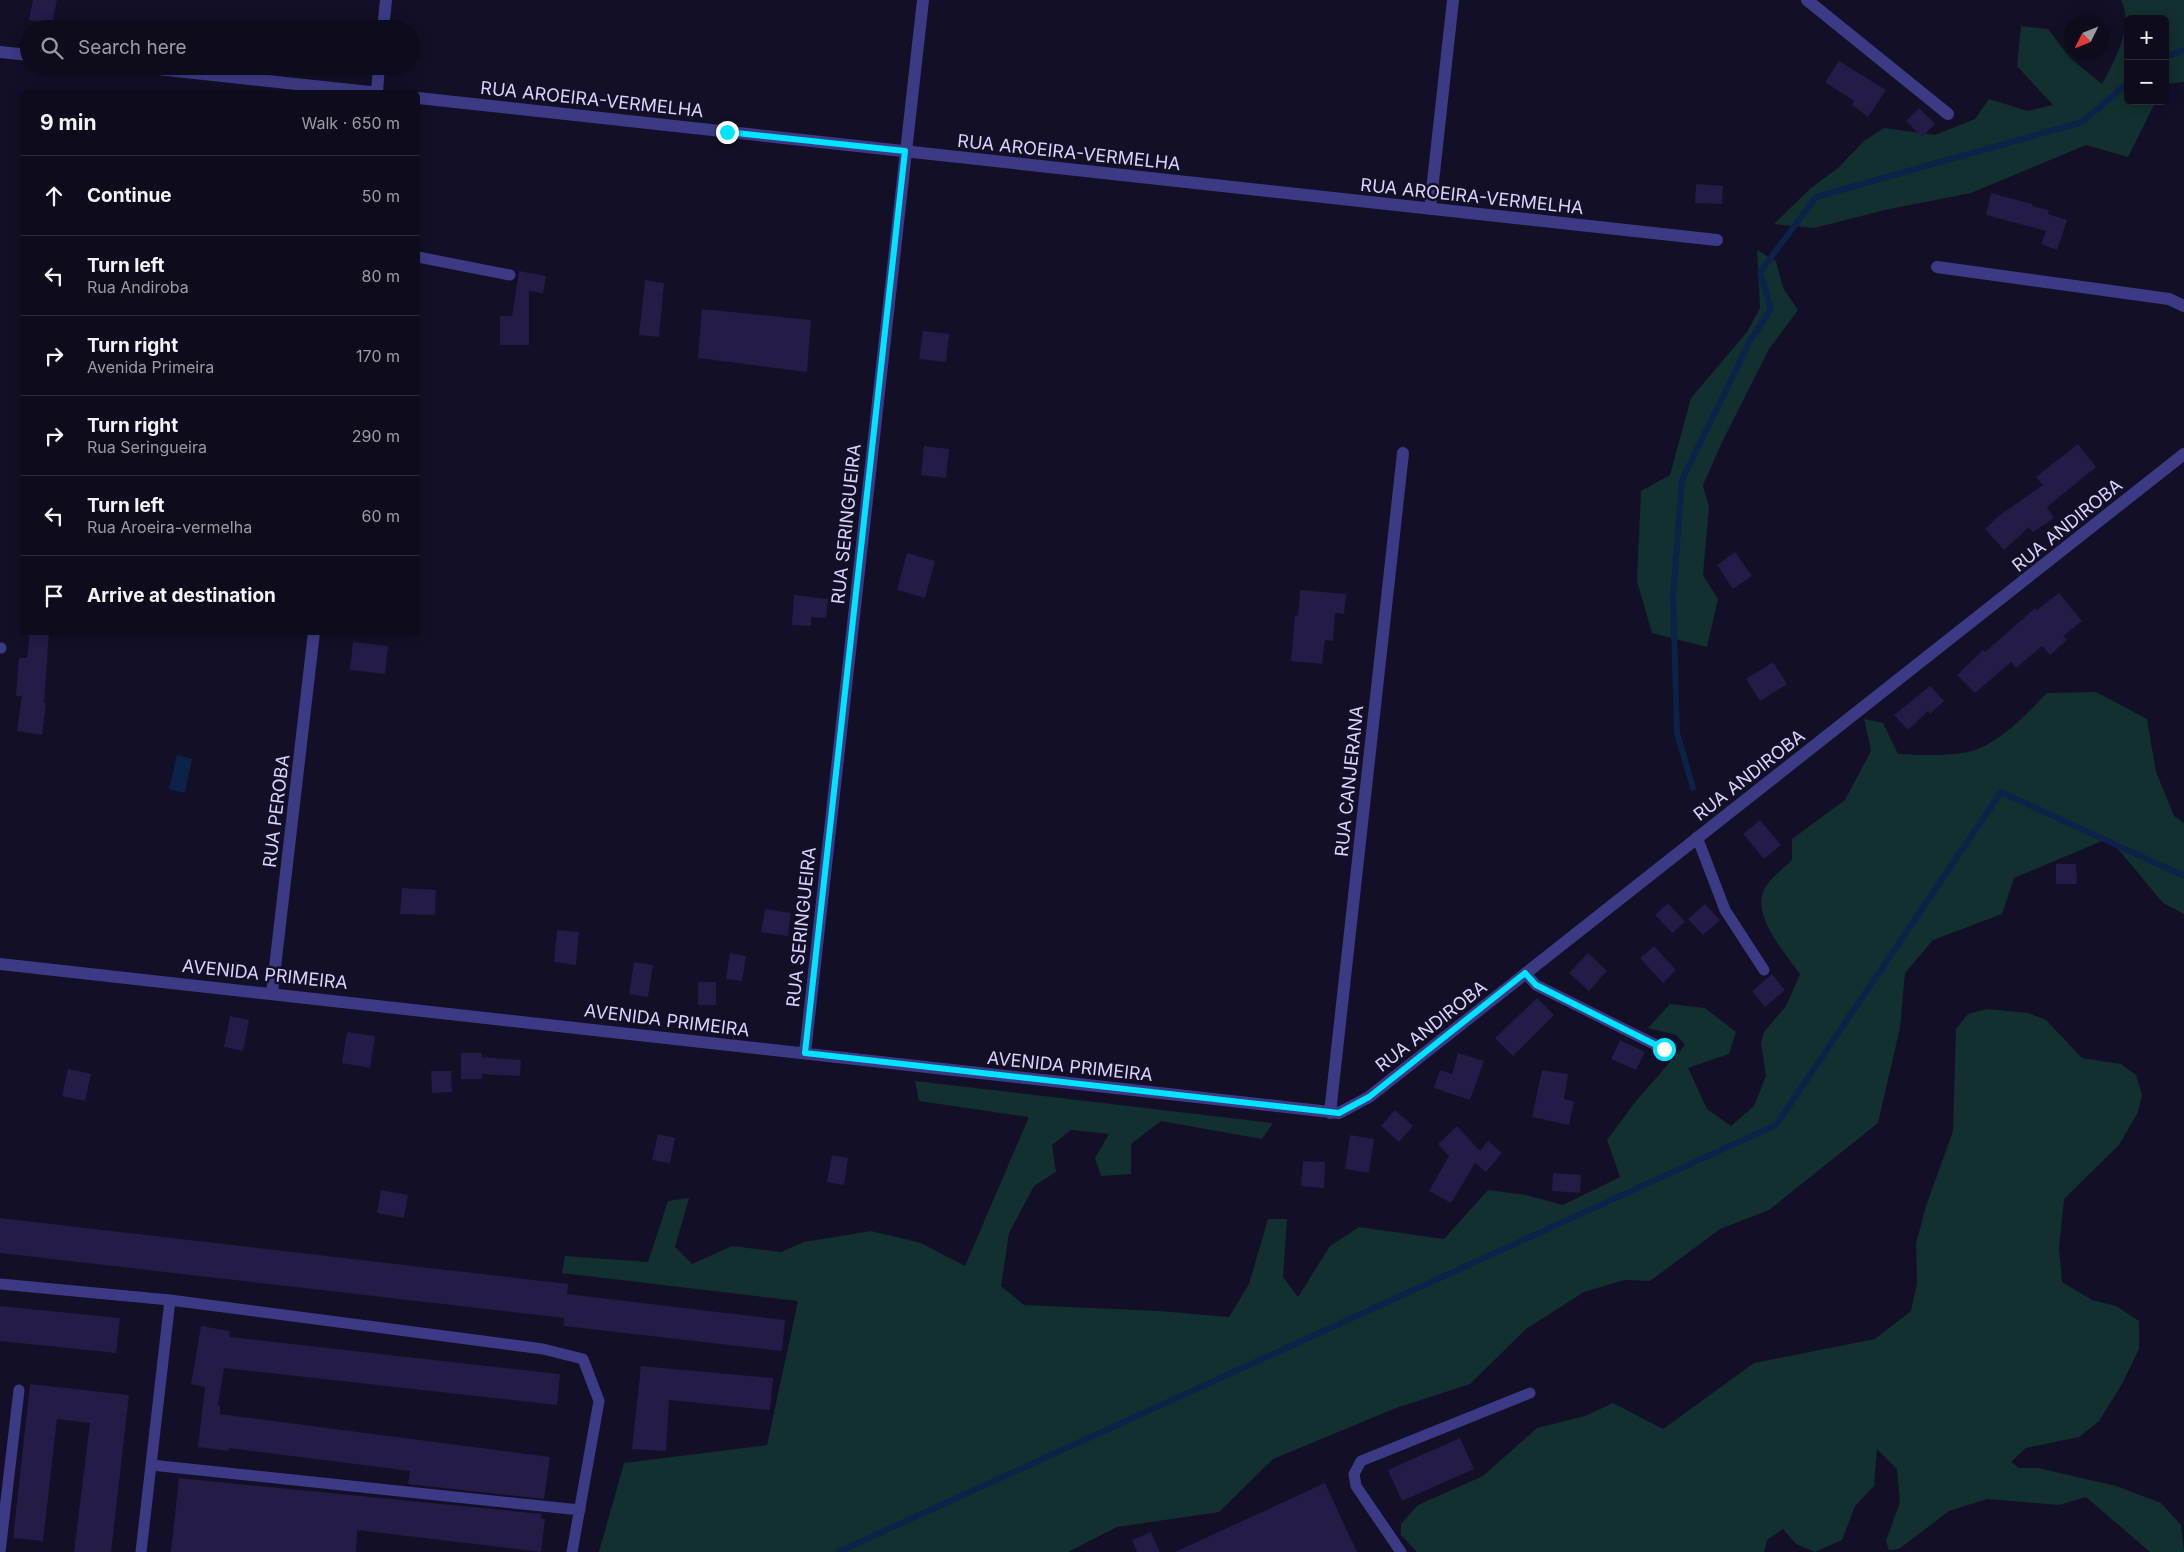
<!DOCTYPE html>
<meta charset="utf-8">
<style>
body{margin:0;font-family:Inter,sans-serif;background:#1c1929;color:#f1f3f6}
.controls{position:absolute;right:15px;top:15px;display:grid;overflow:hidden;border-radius:8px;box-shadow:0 2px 12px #0003}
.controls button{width:45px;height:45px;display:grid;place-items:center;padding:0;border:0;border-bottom:1px solid #2e2b3b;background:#0e0b1c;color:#f1f3f6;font:25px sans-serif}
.compass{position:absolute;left:2064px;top:15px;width:45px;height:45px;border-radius:50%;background:#0e0b1c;box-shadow:0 2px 12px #0003;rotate:227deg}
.stop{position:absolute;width:15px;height:15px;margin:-11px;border:4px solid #00e5ff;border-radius:50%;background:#fff}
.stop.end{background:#00e5ff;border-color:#fff;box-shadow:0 1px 5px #0008}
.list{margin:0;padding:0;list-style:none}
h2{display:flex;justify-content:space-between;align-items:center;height:65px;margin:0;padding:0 20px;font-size:21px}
h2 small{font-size:16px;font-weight:400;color:#9b9ba3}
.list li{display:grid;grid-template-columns:32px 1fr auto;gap:15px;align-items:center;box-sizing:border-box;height:80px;padding:0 20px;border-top:1px solid #2e2b3b}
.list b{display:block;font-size:19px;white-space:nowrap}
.list p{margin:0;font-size:16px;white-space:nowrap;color:#9b9ba3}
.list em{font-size:16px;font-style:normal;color:#9b9ba3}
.icon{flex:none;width:28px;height:28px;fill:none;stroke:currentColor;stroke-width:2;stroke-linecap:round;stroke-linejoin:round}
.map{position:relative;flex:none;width:2184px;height:1552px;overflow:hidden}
.search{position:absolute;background:#0e0b1c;box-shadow:0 2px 12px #0003;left:20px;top:20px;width:400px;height:55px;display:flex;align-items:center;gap:12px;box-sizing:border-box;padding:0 18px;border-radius:28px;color:#9b9ba3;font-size:19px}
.panel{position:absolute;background:#0e0b1c;box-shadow:0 2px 12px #0003;left:20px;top:90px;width:400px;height:545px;border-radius:8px}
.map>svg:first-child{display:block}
.green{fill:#12302f}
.water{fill:#0c2248}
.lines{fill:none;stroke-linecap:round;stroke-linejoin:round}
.stream{stroke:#0c2248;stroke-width:6}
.building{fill:#241b47}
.service{stroke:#3d3a85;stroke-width:11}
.minor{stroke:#3d3a85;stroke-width:12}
.route{stroke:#00e5ff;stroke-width:6}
.labels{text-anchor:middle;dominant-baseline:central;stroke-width:5;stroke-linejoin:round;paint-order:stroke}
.street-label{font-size:18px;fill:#d9d4ff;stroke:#130f26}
</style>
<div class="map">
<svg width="2184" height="1552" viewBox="0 0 2184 1552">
<rect width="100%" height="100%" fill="#130f26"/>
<path class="green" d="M 2121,0 L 2184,0 L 2184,82 L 2165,84 L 2165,19 L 2128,19 L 2128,101 L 2156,101 L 2128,157 L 2086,145 L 1971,193 L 1885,210 L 1814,228 L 1774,224 L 1811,188 L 1838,168 L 1864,141 L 1884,128 L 1935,135 L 1975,119 L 1989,99 L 2028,111 L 2053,105 L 2017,66 L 2021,26 L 2048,29 L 2070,58 L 2102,84 C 2115,60 2134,26 2121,0 Z
M 1757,250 L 1776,261 L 1783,288 L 1798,310 L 1769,349 L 1722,442 L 1703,485 L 1709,507 L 1703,575 L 1718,599 L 1707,647 L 1652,633 L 1637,581 L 1641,491 L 1670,475 L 1691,398 L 1747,332 L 1760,308 Z
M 2096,692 L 2147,719 L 2156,772 L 2174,816 L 2184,823 L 2184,914 L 2163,903 L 2109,838 L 2014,878 L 2002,914 L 1933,940 L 1905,973 L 1900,1028 L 1878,1123 L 1769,1210 L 1720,1229 L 1650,1281 L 1624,1280 L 1584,1292 L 1526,1329 L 1470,1384 L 1396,1408 L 1273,1459 L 1219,1512 L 1117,1527 L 1068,1552 L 599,1552 L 624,1463 L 767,1445 L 798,1301 L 562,1273 L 565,1256 L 648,1262 L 668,1201 L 689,1198 L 675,1247 L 692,1264 L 732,1246 L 781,1252 L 804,1242 L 871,1231 L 921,1243 L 965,1266 L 1029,1117 L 919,1101 L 915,1081 L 1273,1123 L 1262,1139 L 1161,1121 L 1131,1144 L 1131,1174 L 1101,1176 L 1095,1158 L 1109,1134 L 1071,1130 L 1052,1145 L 1056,1172 L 1034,1186 L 1009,1233 L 1001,1286 L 1024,1305 L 1159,1311 L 1229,1317 L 1249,1284 L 1268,1219 L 1287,1219 L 1283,1277 L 1298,1297 L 1330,1246 L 1359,1227 L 1444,1239 L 1488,1190 L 1526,1195 L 1563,1205 L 1620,1177 L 1607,1140 L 1636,1101 L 1685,1045 L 1676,1035 L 1648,1028 L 1670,1004 L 1705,1008 L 1736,1032 L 1729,1054 L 1688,1068 L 1707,1109 L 1731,1126 L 1754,1106 L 1766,1076 L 1761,1043 L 1764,1032 L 1786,1006 L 1800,974 C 1784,951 1745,910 1769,882 C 1776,874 1785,867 1792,860 L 1792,839 L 1845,800 L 1871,751 L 1864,719 L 1883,723 L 1898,754 C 1920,755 1959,757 1978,749 C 2006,737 2026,714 2047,693 Z
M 1987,1009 L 2028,1013 L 2046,1020 L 2082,1058 L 2121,1064 L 2136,1075 L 2142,1095 L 2138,1112 L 2119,1145 L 2064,1199 L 2059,1248 L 2062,1282 L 2092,1300 L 2116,1306 L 2139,1321 L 2139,1349 L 2122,1384 L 2099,1421 L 2079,1437 L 2026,1448 L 2011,1462 L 2019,1468 L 2038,1468 L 2116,1486 L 2161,1503 L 2181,1525 L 2184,1552 L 2150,1552 L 2086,1497 L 2059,1505 L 1987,1499 L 1949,1511 L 1899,1549 L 1889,1550 L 1886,1541 L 1900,1502 L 1897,1469 L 1877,1449 L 1874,1486 L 1855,1506 L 1842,1540 L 1815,1552 L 1796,1544 L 1783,1529 L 1767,1540 L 1764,1552 L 1417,1552 L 1401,1535 L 1401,1524 L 1418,1505 L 1483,1476 L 1537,1428 L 1585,1416 L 1613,1403 L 1663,1429 L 1754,1363 L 1875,1339 L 1911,1311 L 1917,1283 L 1916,1244 L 1926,1206 L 1953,1131 L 1956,1029 L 1968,1014 Z"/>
<path class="water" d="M 177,755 L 192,759 L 185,793 L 169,789 Z"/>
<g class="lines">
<path class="stream" d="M 2165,57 L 2184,50
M 1693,788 L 1677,733 L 1673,597 L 1682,480 L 1750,341 L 1771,309 L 1760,272 L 1816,197 L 2082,122 L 2128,83
M 838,1552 L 1776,1125 L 2001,792 L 2184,876"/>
</g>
<path class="building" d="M 33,0 L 57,0 L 52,24 L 29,20 Z
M 1839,61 L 1886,90 L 1868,117 L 1852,105 L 1854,101 L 1825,82 Z
M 1919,108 L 1935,124 L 1922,137 L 1906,121 Z
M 1696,184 L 1723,186 L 1722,204 L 1695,203 Z
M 1991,193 L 2032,204 L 2032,206 L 2049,210 L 2048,214 L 2067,220 L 2057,250 L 2041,244 L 2046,231 L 1986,215 Z
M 519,271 L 546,276 L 543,293 L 529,291 L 529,345 L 500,345 L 500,316 L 512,316 Z
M 645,280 L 664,283 L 659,337 L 639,335 Z
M 702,309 L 811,320 L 807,372 L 698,358 Z
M 923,331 L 949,334 L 946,362 L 919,359 Z
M 2078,444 L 2096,467 L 2047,507 L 2054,518 L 2033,532 L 2029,527 L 2004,550 L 1985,529 L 2000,515 L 2043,485 L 2036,477 Z
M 924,446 L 949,449 L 946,478 L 921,475 Z
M 1735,552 L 1752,576 L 1733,589 L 1717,565 Z
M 907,553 L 935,561 L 925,598 L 897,590 Z
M 1300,590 L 1346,594 L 1344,614 L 1335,613 L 1333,641 L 1325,640 L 1322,664 L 1291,661 L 1295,615 L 1298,616 Z
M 2059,593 L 2082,621 L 2063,636 L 2067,640 L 2050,655 L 2042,646 L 2016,668 L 2011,662 L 1975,693 L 1957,675 L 1983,650 L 1985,652 L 2035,608 L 2037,610 Z
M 794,595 L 828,599 L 826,618 L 811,617 L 811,626 L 792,625 Z
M 30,632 L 49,632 L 44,703 L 46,703 L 42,735 L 17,731 L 22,696 L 16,696 L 19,658 L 27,658 Z
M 353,642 L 388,646 L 385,674 L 350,670 Z
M 1773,662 L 1787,684 L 1760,701 L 1746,679 Z
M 1930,686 L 1944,701 L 1930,714 L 1928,711 L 1908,730 L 1894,715 Z
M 1760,820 L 1781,845 L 1764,859 L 1743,834 Z
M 2056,864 L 2076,864 L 2077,884 L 2056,884 Z
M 402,888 L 436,890 L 435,915 L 400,914 Z
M 1668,903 L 1685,922 L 1672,933 L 1655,915 Z
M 1705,904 L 1720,920 L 1703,935 L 1688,919 Z
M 765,909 L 791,913 L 788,936 L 761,932 Z
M 557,930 L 579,932 L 576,965 L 554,962 Z
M 1654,946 L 1676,970 L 1663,983 L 1640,958 Z
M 730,953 L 746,956 L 742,981 L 726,979 Z
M 1588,953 L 1607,971 L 1589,991 L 1569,973 Z
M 634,962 L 653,965 L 648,997 L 629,994 Z
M 1772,974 L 1785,990 L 1765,1007 L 1752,991 Z
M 698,982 L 716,982 L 716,1005 L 698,1005 Z
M 1537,998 L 1554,1015 L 1513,1056 L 1495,1038 Z
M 230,1016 L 249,1020 L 243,1051 L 224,1047 Z
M 347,1032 L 375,1036 L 370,1068 L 342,1063 Z
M 1620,1040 L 1645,1052 L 1636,1070 L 1611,1059 Z
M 461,1053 L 482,1053 L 482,1057 L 521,1060 L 520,1076 L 482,1074 L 482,1079 L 461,1079 Z
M 1458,1053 L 1484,1061 L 1470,1100 L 1434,1088 L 1440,1070 L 1452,1074 Z
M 68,1069 L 91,1074 L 85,1101 L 62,1096 Z
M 1542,1070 L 1568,1074 L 1564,1099 L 1574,1101 L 1569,1125 L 1532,1117 Z
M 431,1071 L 451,1071 L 452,1092 L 432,1093 Z
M 1395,1110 L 1413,1126 L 1399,1142 L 1381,1126 Z
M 1457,1126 L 1480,1151 L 1488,1141 L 1502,1153 L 1486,1172 L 1475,1163 L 1451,1203 L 1429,1191 L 1449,1156 L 1438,1144 Z
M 658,1134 L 675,1138 L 670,1163 L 652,1160 Z
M 1350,1135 L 1374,1139 L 1369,1173 L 1345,1169 Z
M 832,1155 L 848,1158 L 844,1185 L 827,1182 Z
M 1303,1161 L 1325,1162 L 1324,1188 L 1301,1186 Z
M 1553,1173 L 1581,1175 L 1580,1193 L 1552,1191 Z
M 381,1190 L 408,1195 L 404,1218 L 377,1213 Z
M 0,1218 L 568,1284 L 567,1294 L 785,1320 L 782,1351 L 564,1326 L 564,1318 L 0,1253 Z
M 0,1306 L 120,1318 L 116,1353 L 0,1341 Z
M 201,1326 L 230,1331 L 229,1337 L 560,1374 L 557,1405 L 224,1368 L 218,1405 L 220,1405 L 220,1414 L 550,1457 L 544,1499 L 408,1484 L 410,1471 L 229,1448 L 229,1451 L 198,1447 L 205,1387 L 191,1384 Z
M 641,1366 L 773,1378 L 770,1410 L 669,1400 L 666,1451 L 632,1449 Z
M 30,1384 L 129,1395 L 111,1552 L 74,1552 L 90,1423 L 57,1419 L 43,1541 L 13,1538 Z
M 1460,1438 L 1474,1469 L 1402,1501 L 1388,1470 Z
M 179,1478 L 542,1514 L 541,1519 L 545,1519 L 541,1552 L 357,1530 L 356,1552 L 171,1552 Z
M 1325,1483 L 1357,1552 L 1175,1552 Z
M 1151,1532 L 1160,1552 L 1137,1552 L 1132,1540 Z"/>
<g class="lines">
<path class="service" d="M 418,257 L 510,275
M 0,648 L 1,648
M 1697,837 L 1725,910 L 1764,970
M 1525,973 L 1536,985 L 1664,1049
M 0,1284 L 170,1300 L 543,1349 L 583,1359 L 599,1401 L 572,1552
M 151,1465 L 580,1510
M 0,1552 L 19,1390
M 141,1552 L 170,1300
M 1401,1552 L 1356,1486 L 1354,1474 L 1361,1461 L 1530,1393"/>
<path class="minor" d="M 1807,0 L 1948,114
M 383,29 L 386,0
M 0,52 L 29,55
M 130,66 L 370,92
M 377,92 L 379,66
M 418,98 L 1717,240
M 1430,209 L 1453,0
M 1937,267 L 2169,299 L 2184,306
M 0,964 L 1339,1113 L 1369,1097 L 2184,454
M 272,993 L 314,632
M 805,1053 L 923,0
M 1330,1113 L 1403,453"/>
</g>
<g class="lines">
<path class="route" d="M 727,132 L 905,151 L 805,1053 L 1339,1113 L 1369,1097 L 1525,973 L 1536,985 L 1664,1049"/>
</g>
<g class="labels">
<g class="street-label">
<text transform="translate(592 99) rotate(6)">RUA AROEIRA-VERMELHA</text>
<text transform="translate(1069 152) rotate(6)">RUA AROEIRA-VERMELHA</text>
<text transform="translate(1472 196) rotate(6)">RUA AROEIRA-VERMELHA</text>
<text transform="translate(846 524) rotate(-84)">RUA SERINGUEIRA</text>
<text transform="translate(2067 525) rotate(-39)">RUA ANDIROBA</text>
<text transform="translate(1749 775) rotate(-38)">RUA ANDIROBA</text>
<text transform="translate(1349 781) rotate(-84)">RUA CANJERANA</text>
<text transform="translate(276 811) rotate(-83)">RUA PEROBA</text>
<text transform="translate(801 927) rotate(-84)">RUA SERINGUEIRA</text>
<text transform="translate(265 974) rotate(6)">AVENIDA PRIMEIRA</text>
<text transform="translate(667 1020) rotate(7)">AVENIDA PRIMEIRA</text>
<text transform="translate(1431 1026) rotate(-38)">RUA ANDIROBA</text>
<text transform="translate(1070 1066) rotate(6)">AVENIDA PRIMEIRA</text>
</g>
</g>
</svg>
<div class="controls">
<button>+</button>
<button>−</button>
</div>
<svg class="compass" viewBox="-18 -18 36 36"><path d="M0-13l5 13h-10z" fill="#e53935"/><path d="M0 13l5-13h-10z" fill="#9b9ba3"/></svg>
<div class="stop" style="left:1664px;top:1049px"></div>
<div class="stop end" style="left:727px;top:132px"></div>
<div class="search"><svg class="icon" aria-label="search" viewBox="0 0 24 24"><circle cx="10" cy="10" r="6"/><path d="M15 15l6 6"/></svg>Search here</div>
<section class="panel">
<h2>9 min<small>Walk · 650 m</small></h2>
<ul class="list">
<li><svg class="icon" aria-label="ahead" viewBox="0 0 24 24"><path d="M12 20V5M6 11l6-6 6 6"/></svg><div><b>Continue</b></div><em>50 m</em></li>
<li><svg class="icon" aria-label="left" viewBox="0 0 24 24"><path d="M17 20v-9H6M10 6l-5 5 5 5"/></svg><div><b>Turn left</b><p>Rua Andiroba</p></div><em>80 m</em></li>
<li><svg class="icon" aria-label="right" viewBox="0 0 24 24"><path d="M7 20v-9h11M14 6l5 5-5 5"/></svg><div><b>Turn right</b><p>Avenida Primeira</p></div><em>170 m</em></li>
<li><svg class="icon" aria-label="right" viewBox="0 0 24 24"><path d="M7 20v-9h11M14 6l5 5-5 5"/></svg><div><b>Turn right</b><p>Rua Seringueira</p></div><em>290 m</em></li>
<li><svg class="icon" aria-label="left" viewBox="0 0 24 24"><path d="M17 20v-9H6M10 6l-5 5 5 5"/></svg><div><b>Turn left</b><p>Rua Aroeira-vermelha</p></div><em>60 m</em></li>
<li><svg class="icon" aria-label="arrive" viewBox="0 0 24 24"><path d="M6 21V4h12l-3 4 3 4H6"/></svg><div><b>Arrive at destination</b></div></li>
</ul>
</section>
</div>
